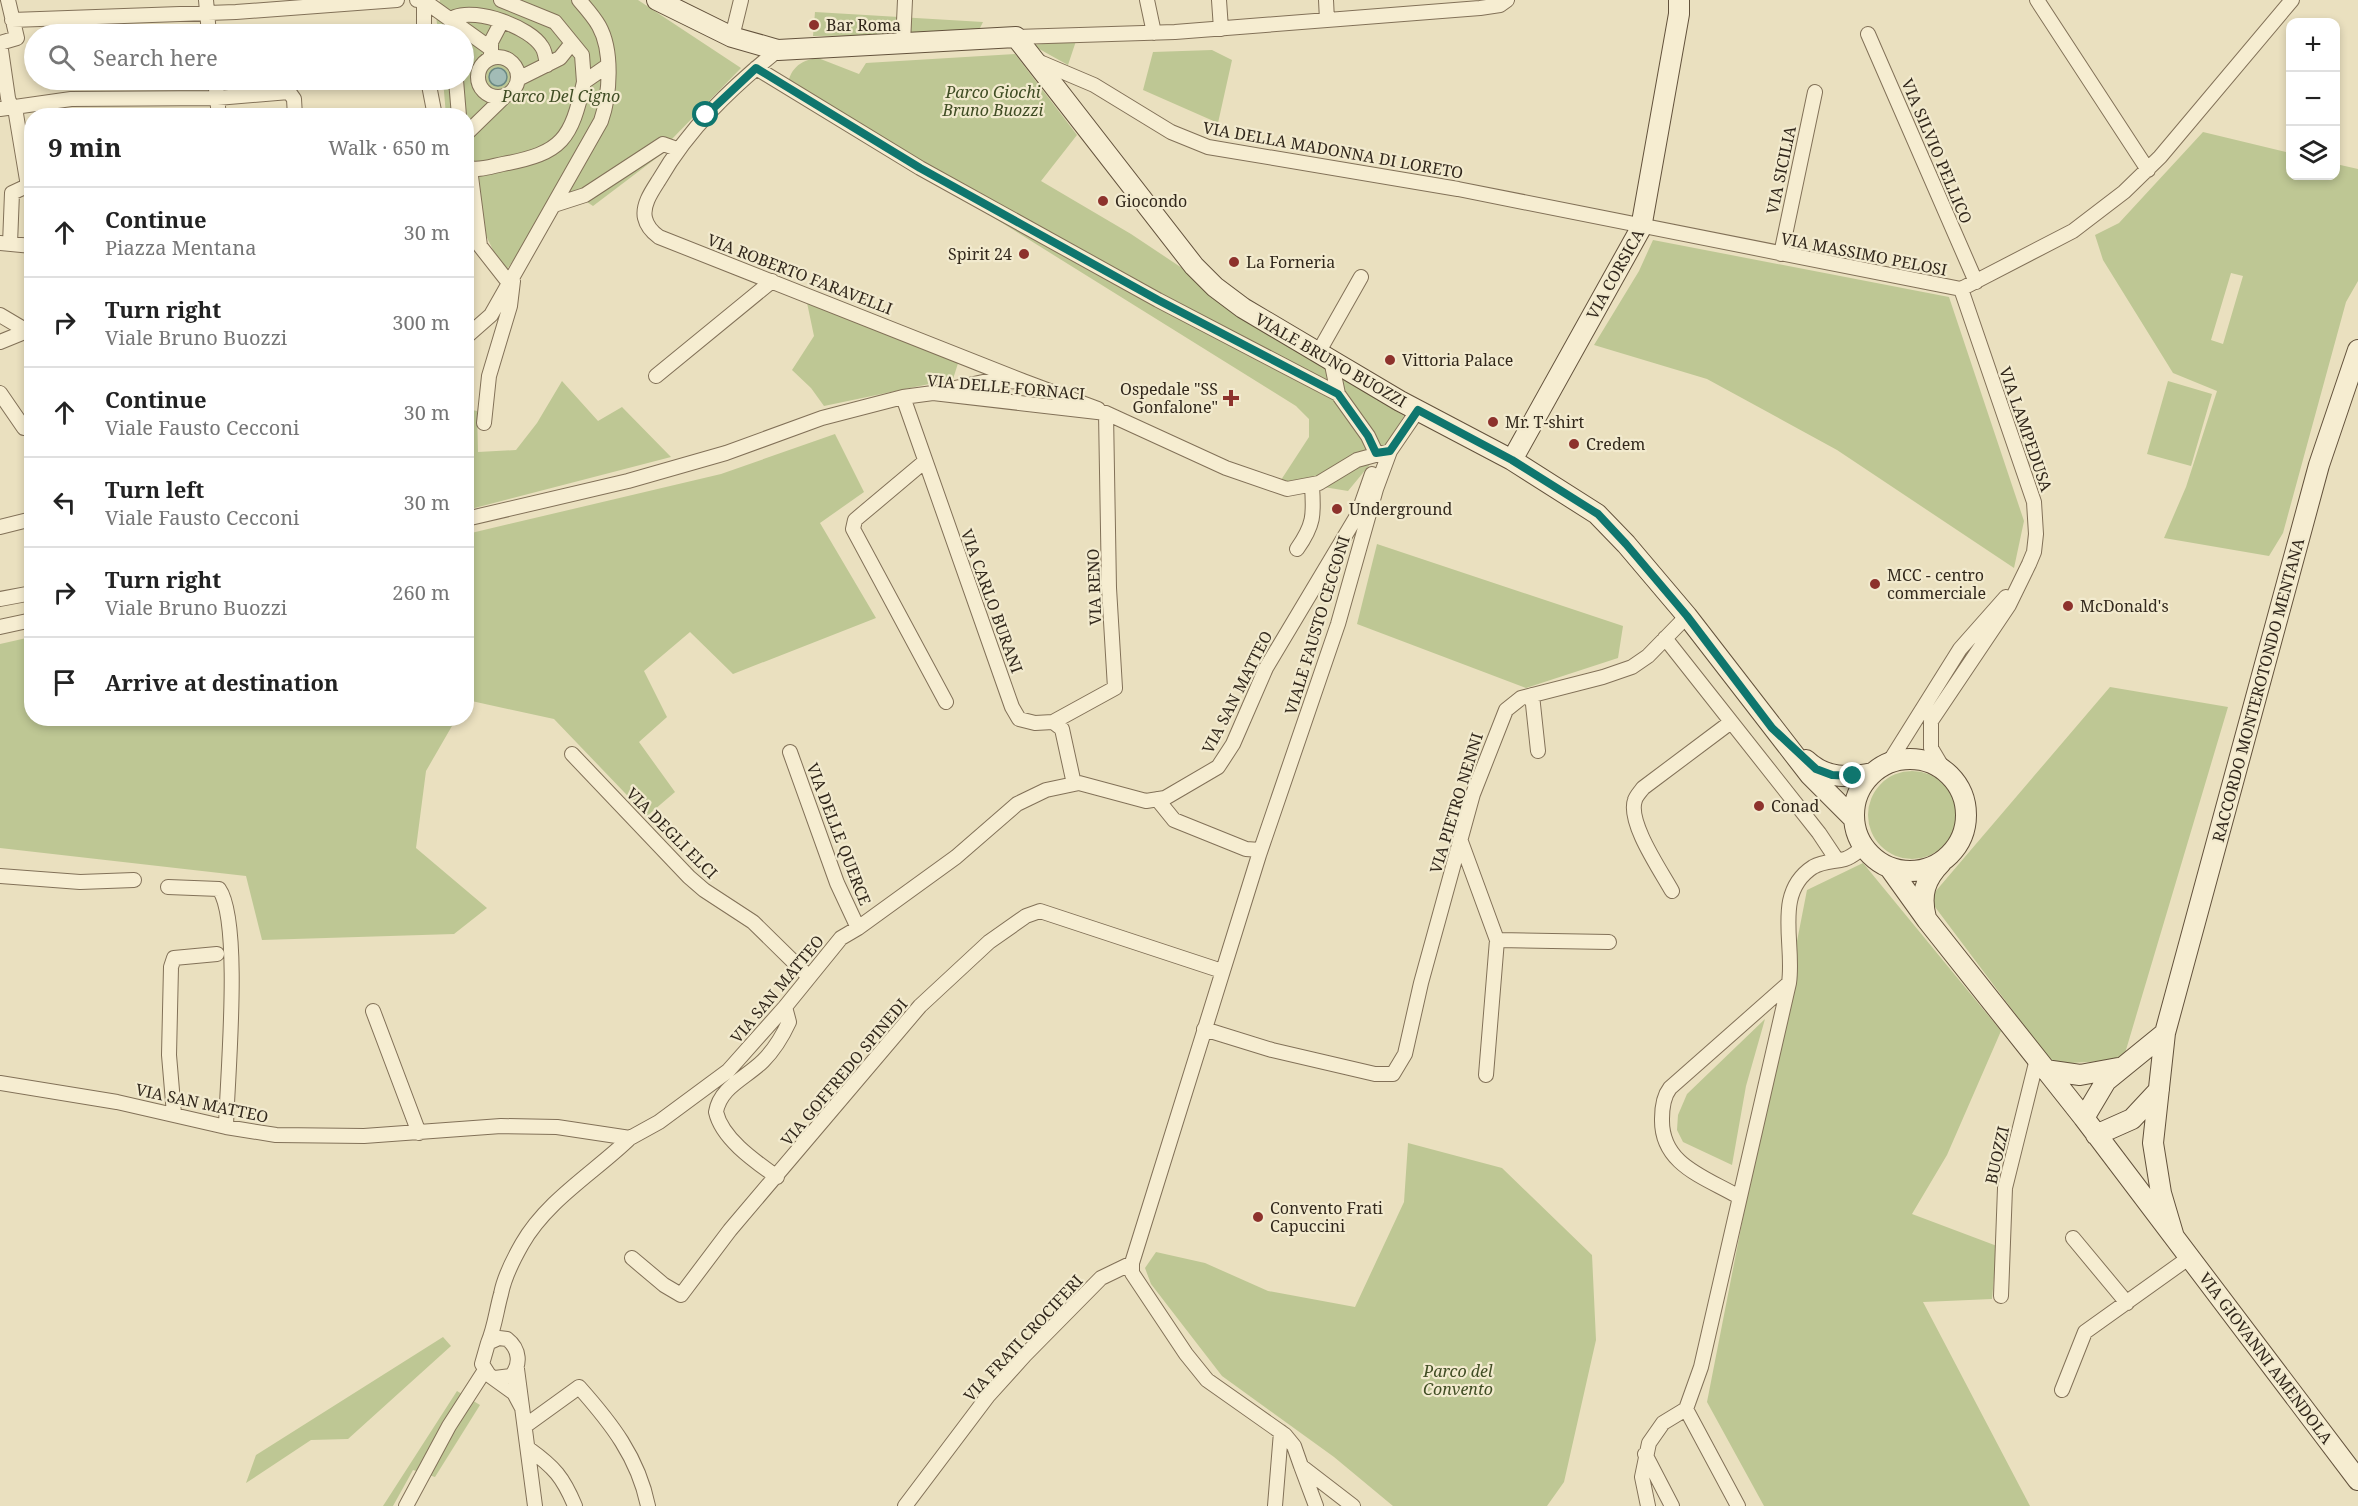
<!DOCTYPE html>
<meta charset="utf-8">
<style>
body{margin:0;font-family:"Noto Serif",serif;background:#f6f6f6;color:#222}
.controls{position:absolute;right:18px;top:18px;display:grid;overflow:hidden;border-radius:12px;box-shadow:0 3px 9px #0003}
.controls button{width:54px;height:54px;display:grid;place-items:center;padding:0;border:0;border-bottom:2px solid #e0e0e0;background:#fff;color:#222;font:30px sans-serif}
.stop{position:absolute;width:18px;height:18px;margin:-14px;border:4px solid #0f766e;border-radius:50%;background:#fff}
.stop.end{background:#0f766e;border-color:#fff;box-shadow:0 2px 6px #0008}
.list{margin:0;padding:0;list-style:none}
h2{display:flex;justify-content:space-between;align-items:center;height:78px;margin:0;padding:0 24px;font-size:26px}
h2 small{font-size:20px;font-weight:400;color:#767676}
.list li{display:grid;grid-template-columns:39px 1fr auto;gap:18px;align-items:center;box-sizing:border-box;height:90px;padding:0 24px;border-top:2px solid #e0e0e0}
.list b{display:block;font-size:22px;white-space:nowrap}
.list p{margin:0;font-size:20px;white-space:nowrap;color:#767676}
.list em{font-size:20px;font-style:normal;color:#767676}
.icon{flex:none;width:33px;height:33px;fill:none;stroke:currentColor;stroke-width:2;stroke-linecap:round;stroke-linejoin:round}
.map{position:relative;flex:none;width:2358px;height:1506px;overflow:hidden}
.search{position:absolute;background:#fff;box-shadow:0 3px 9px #0003;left:24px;top:24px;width:450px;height:66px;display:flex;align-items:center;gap:15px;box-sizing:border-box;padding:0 21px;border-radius:33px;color:#767676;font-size:22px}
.panel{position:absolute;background:#fff;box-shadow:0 3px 9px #0003;left:24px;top:108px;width:450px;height:618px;border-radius:24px}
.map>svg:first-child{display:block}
.green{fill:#bec794;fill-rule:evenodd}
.water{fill:#a2bcb6;stroke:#6a8983;stroke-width:1.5}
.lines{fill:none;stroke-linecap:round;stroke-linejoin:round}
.street-casing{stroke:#827158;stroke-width:16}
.secondary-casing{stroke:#63523c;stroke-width:22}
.street{stroke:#f6edd1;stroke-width:14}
.secondary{stroke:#f6edd1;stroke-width:20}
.route{stroke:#0f766e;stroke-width:8}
.poi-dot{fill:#8d322c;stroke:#f2eace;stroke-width:2}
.labels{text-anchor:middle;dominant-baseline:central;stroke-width:4.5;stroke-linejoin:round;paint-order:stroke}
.poi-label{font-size:16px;fill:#32281c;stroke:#f2eace;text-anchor:start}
.park-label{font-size:16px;font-style:italic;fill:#404d24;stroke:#f2eace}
.street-label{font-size:16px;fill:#32281c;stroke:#f2eace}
</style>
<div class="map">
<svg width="2358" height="1506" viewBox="0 0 2358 1506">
<rect width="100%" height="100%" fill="#eae0bf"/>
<path class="green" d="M 440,0 L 638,0 L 741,68 L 672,139 L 591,191 L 554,205 L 507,269 L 503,268 C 485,236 466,198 472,160 L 467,158 L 466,116 L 446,115 L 443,80 L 464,80 L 464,34 L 438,34 L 436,14 Z
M 815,12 L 983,22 L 977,34 L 813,36 Z
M 1076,41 L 1068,65 L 1032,45 Z
M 1212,50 L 1232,60 L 1218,123 L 1143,90 L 1153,52 Z
M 1015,54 L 1077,135 L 1041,181 L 1131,234 L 1404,416 L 1386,445 L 1348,491 L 1281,480 L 1309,437 L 1309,419 L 1296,406 L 787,89 C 789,70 799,60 818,58 L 859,74 L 866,63 Z
M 2203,132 L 2290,153 L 2290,176 L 2336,176 L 2336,164 L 2358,169 L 2358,281 L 2346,302 L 2283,533 L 2269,556 L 2164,538 L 2186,487 L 2217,391 L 2173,373 L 2103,260 L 2095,235 L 2119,223 ZM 2231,273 L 2243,276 L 2223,344 L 2211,340 Z
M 663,147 L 663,153 L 593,206 L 584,200 Z
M 1653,240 L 1949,297 L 2024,521 L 2014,568 L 1837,450 L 1707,379 L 1594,345 L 1639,271 Z
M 806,298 L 960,357 L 953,379 L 824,406 L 811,388 L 792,370 L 814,336 Z
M 562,381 L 598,421 L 622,407 L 671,457 L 467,510 L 467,409 L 477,411 L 478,452 L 516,450 L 537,423 Z
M 2168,381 L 2212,394 L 2191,466 L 2147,454 Z
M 835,434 L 864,492 L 820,523 L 876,618 L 733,674 L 690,632 L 644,671 L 667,717 L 639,742 L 675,792 L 647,816 L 554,719 L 467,700 L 467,534 L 721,474 Z
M 1377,544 L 1623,626 L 1618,658 L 1526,688 L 1357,624 Z
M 31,637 L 32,718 L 456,719 L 426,771 L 416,848 L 487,908 L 454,934 L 262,940 L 246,876 L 0,848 L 0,644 Z
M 2110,687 L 2228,707 L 2123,1060 L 2053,1064 L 1929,899 Z
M1868 815a44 44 0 1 1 88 0a44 44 0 1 1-88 0Z
M 1863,863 L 2001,1031 L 1947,1155 L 1912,1214 L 1997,1246 L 1992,1299 L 1923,1302 L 2030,1506 L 1764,1506 L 1707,1402 L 1807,890 Z
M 1765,1019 L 1746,1086 L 1732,1165 L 1683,1142 L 1677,1130 L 1678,1115 L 1687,1094 Z
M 1408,1143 L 1502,1168 L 1592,1255 L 1596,1340 L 1564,1482 L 1547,1506 L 1393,1506 L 1334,1457 L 1222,1376 L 1151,1284 L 1145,1268 L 1156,1252 L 1205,1263 L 1268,1291 L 1355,1307 L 1404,1202 Z
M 443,1337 L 451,1346 L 348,1439 L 311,1440 L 246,1483 L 256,1455 Z
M 457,1391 L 480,1405 L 435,1477 L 413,1470 L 393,1506 L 383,1506 Z"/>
<path class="water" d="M489 77a9 9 0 1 1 18 0a9 9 0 1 1-18 0Z"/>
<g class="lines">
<g class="street-casing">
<path id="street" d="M 206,0 L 209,34
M 417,0 L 423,0 L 490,48
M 501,0 L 555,22 L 582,55 L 584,82
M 1147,0 L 1154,33
M 1219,0 L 1221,29
M 1326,0 L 1327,20
M 2037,0 L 2148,170
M 12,20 L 236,12 L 397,0
M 424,34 L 424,0
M 452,34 L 452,23 L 455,17 C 477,8 530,27 542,47 C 545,51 546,59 547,65
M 1868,34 L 1976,282
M 732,37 L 741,0
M 1016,37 L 1175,32 L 1480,8 L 1500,5 L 1507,0
M 0,43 L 8,98 L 10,105 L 15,108 L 27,180 L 27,186 L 12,193 L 10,244
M 0,43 L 17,38 L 8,0
M 903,43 L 905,0
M 778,50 C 731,88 689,128 659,180 C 652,191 642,205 645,218 C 647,227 652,232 659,237 L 1023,381
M 491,55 L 491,42 L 502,21
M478 77a20 20 0 1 1 40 0a20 20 0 1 1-40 0Z
M 1035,60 L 1094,85 L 1171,132 L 1208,147 L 1458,189 L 1961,289 L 2073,231 L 2124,192 L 2160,157 L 2292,0
M 756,68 L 920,168 L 1158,300 L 1338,394
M 518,79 L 560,58 L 572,43
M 215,80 L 219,116
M 428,80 L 435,116
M 456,80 L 459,116
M 0,109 L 71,99 L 217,98 L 289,92 L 294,99 L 295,116
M 466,134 L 504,97
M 466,167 C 477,172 492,166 503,164 C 563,153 571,139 584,82 L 607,66
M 470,169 L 480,246 L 509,283
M 554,205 L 585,195 L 663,144 L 677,149
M 0,243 L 32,246
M 1781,254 L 1815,92
M 0,315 L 27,331 L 0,342
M 466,337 L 491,315 L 601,121 C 610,95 613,51 599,26 C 594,17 586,8 579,0
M 1318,353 L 1361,277
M 1331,360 L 1338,394 L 1368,436 L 1376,453
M 656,376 L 772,281
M 941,391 L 983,382 L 1023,381 L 1098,409
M 0,393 L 24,428 L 32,426
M 903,397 L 1012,707 L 1019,719 L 1035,723 L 1053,722 L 1062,729 L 1074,784
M 484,423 L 489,376 L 510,306 L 513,281
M 924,462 L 855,520 L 853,529 L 946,702
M 466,519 L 628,481 L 726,453 L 822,418 L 903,397 L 933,393 L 1106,413 L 1226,468 L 1287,489 L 1319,483 L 1357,460 L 1390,451
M 0,527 L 32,519
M 1297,549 C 1314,525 1314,515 1312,486
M 0,599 L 32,593
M 0,627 L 32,620
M 1665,638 L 1819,833 L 1837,860
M 1532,695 L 1538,751
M 1053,722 L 1115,688 L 1109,588 L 1106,413
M 790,752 L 837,883 L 858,928
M 572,754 L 689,877 L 704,890 L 753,922 L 808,976
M 1888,764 L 1960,649 L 2006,597
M 1944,770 L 1931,748 L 1931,721 L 2009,605 L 2029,564 L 2034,552 L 2036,534 L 2034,502 L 1961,289
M 1157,799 L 1174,820 L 1246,849 L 1260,850
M 1460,839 L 1497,940 L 1609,942
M 0,876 L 80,882 L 134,880
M 168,887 L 219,889 C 242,922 227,1080 226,1127
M 1672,891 C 1661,871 1627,822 1635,800 C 1636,796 1641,791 1643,788 L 1731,722
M 373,1011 L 419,1133
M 1204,1029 L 1272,1050 L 1375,1074 L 1393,1074 L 1405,1054 L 1421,983 L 1473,794 L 1506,710 L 1521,698 L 1603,677 L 1632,667 L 1648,656 L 1687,616
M 1486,1075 L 1497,940
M 0,1083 L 117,1102 L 226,1127 L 276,1135 L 364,1136 L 501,1126 L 557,1127 L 630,1138 L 659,1122 L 728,1071 L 785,1007 L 841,938 L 858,928 L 956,857 L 1017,804 L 1046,790 L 1079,783 L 1146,801 L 1165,798 L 1218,767 L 1233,744 L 1266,668 L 1358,514 L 1372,474
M 174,1114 L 169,1055 L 171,967 L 174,958 L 217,954
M 777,1177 C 756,1162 722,1139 716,1112 C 720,1087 746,1078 763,1061 C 773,1051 783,1035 789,1022 L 785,1007
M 1739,1197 C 1705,1177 1661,1165 1662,1119 C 1662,1108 1663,1097 1670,1088 L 1789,983
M 2073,1238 L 2127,1303
M 632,1258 L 664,1285 L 681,1295 L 730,1230 L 920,1006 L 989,942 L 1026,916 L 1040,911 L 1222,971
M 2001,1296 L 2005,1188 L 2037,1059
M 488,1343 C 495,1326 496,1312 501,1294 C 504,1278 514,1258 522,1244 C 547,1200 595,1172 630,1138
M 517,1369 L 535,1506
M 495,1378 L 511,1376 C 521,1365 520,1349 507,1339 L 499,1338 L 488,1343 L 482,1364 L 489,1375 L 514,1393 L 522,1408
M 2062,1390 L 2085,1332 L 2190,1257
M 1686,1409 L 1738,1506
M 525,1426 L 579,1387 C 611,1423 638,1457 648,1506
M 529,1449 C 554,1467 563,1477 575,1506
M 1645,1454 L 1672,1506
M 1301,1466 L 1316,1506
M 406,1506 L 449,1426 L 485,1370
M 905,1506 L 988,1396 L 1025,1355 L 1101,1278 L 1132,1263
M 1275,1506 L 1281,1432
M 1353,1506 L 1301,1466 L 1294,1446 L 1285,1435 L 1207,1380 L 1186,1354 L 1132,1273 L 1132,1263 L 1259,855 L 1338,624 L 1376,489 L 1390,451 L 1418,410
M 1648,1506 L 1642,1477 L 1649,1443 L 1663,1423 L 1686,1409 L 1701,1367 L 1789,983 C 1795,943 1773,893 1813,867 C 1824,861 1834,862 1845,859 C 1852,857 1858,851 1864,847"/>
</g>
<g class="secondary-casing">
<path id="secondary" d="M 657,0 L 732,37 L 778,50 L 1016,37 L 1194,266 L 1215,287 L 1243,308 L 1400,401 L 1512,460 L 1597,514 L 1626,544 L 1687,616 L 1810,775 L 1854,819
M 1512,460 L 1641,228 L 1679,14 L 1679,0
M1854 815a56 56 0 1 1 112 0a56 56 0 1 1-112 0Z
M 1806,760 C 1826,779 1848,778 1873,773
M 1889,867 L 1927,920 L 2084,1118 L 2358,1480
M 1926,918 C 1920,895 1925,879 1941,863
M 2045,1070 L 2080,1075 L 2118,1068
M 2084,1118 L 2106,1081 L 2165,1033
M 2096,1135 L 2132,1119 L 2159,1090
M 2174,1237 L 2161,1193 L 2153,1143 L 2165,1033 L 2319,465 L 2358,350"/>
</g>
<use href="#street" class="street"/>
<use href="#secondary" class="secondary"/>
</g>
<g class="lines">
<path class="route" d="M 706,115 L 756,68 L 920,168 L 1158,300 L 1338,394 L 1368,436 L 1376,453 L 1390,451 L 1418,410 L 1512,460 L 1598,514 L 1626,544 L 1687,616 L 1772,728 L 1816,769 L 1832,775 L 1853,776"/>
</g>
<g class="poi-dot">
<circle cx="814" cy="25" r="6"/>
<circle cx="1103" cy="201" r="6"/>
<circle cx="1024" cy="254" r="6"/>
<circle cx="1234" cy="262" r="6"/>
<circle cx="1390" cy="360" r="6"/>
<path d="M1228 389h6v6h6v6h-6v6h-6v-6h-6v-6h6z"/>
<circle cx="1493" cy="422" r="6"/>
<circle cx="1574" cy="444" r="6"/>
<circle cx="1337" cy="509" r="6"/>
<circle cx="1875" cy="584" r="6"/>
<circle cx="2068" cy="606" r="6"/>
<circle cx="1759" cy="806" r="6"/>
<circle cx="1258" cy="1217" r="6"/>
</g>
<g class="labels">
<g class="poi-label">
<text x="826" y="25">Bar Roma</text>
<text x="1115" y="201">Giocondo</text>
<text x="1012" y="254" text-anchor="end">Spirit 24</text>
<text x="1246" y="262">La Forneria</text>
<text x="1402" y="360">Vittoria Palace</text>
<text x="1218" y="389" text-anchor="end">Ospedale "SS<tspan x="1218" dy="18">Gonfalone"</tspan></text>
<text x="1505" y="422">Mr. T-shirt</text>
<text x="1586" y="444">Credem</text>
<text x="1349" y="509">Underground</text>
<text x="1887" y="575">MCC - centro<tspan x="1887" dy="18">commerciale</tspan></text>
<text x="2080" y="606">McDonald's</text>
<text x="1771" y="806">Conad</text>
<text x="1270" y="1208">Convento Frati<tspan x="1270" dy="18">Capuccini</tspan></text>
</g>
<g class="park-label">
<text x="993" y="92">Parco Giochi<tspan x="993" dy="18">Bruno Buozzi</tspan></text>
<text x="561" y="96">Parco Del Cigno</text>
<text x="1458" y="1371">Parco del<tspan x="1458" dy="18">Convento</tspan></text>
</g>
<g class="street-label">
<text transform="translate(1333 150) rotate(10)">VIA DELLA MADONNA DI LORETO</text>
<text transform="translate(1937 151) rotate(67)">VIA SILVIO PELLICO</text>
<text transform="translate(1781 170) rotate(-78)">VIA SICILIA</text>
<text transform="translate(1864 254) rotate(11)">VIA MASSIMO PELOSI</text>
<text transform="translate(800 274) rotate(21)">VIA ROBERTO FARAVELLI</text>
<text transform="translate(1615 274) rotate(-61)">VIA CORSICA</text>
<text transform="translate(1331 360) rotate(30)">VIALE BRUNO BUOZZI</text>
<text transform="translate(1006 387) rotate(5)">VIA DELLE FORNACI</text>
<text transform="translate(2026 429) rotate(71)">VIA LAMPEDUSA</text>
<text transform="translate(1094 587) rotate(-92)">VIA RENO</text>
<text transform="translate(992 601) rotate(70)">VIA CARLO BURANI</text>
<text transform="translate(1317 625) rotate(-73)">VIALE FAUSTO CECCONI</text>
<text transform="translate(2258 690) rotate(-75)">RACCORDO MONTEROTONDO MENTANA</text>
<text transform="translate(1237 692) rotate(-63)">VIA SAN MATTEO</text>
<text transform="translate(1456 803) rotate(-73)">VIA PIETRO NENNI</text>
<text transform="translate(672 833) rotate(45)">VIA DEGLI ELCI</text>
<text transform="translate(839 834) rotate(69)">VIA DELLE QUERCE</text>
<text transform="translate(777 989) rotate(-50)">VIA SAN MATTEO</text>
<text transform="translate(844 1072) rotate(-50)">VIA GOFFREDO SPINEDI</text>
<text transform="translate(202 1103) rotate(12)">VIA SAN MATTEO</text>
<text transform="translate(1997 1155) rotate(-77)">BUOZZI</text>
<text transform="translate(1023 1338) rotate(-47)">VIA FRATI CROCIFERI</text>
<text transform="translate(2266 1358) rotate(53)">VIA GIOVANNI AMENDOLA</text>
</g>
</g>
</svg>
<div class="controls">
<button>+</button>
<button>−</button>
<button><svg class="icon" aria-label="layers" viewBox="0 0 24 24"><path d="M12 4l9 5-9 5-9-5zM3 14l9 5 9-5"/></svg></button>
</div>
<div class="stop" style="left:706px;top:115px"></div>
<div class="stop end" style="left:1853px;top:776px"></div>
<div class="search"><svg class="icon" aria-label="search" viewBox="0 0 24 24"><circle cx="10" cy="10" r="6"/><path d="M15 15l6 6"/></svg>Search here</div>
<section class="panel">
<h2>9 min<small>Walk · 650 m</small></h2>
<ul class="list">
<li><svg class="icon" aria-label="ahead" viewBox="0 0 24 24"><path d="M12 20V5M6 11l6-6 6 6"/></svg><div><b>Continue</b><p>Piazza Mentana</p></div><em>30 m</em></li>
<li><svg class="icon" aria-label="right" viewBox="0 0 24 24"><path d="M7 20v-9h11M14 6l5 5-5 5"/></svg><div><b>Turn right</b><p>Viale Bruno Buozzi</p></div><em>300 m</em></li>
<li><svg class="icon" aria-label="ahead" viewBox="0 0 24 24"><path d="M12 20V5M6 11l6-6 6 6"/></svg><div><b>Continue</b><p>Viale Fausto Cecconi</p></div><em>30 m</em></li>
<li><svg class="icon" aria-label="left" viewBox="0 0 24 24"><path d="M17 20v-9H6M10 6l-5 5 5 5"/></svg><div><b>Turn left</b><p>Viale Fausto Cecconi</p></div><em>30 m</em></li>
<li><svg class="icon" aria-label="right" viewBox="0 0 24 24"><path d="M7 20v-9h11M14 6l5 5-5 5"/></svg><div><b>Turn right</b><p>Viale Bruno Buozzi</p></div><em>260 m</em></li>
<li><svg class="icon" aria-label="arrive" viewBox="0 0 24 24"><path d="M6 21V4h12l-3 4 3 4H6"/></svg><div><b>Arrive at destination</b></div></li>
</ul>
</section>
</div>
